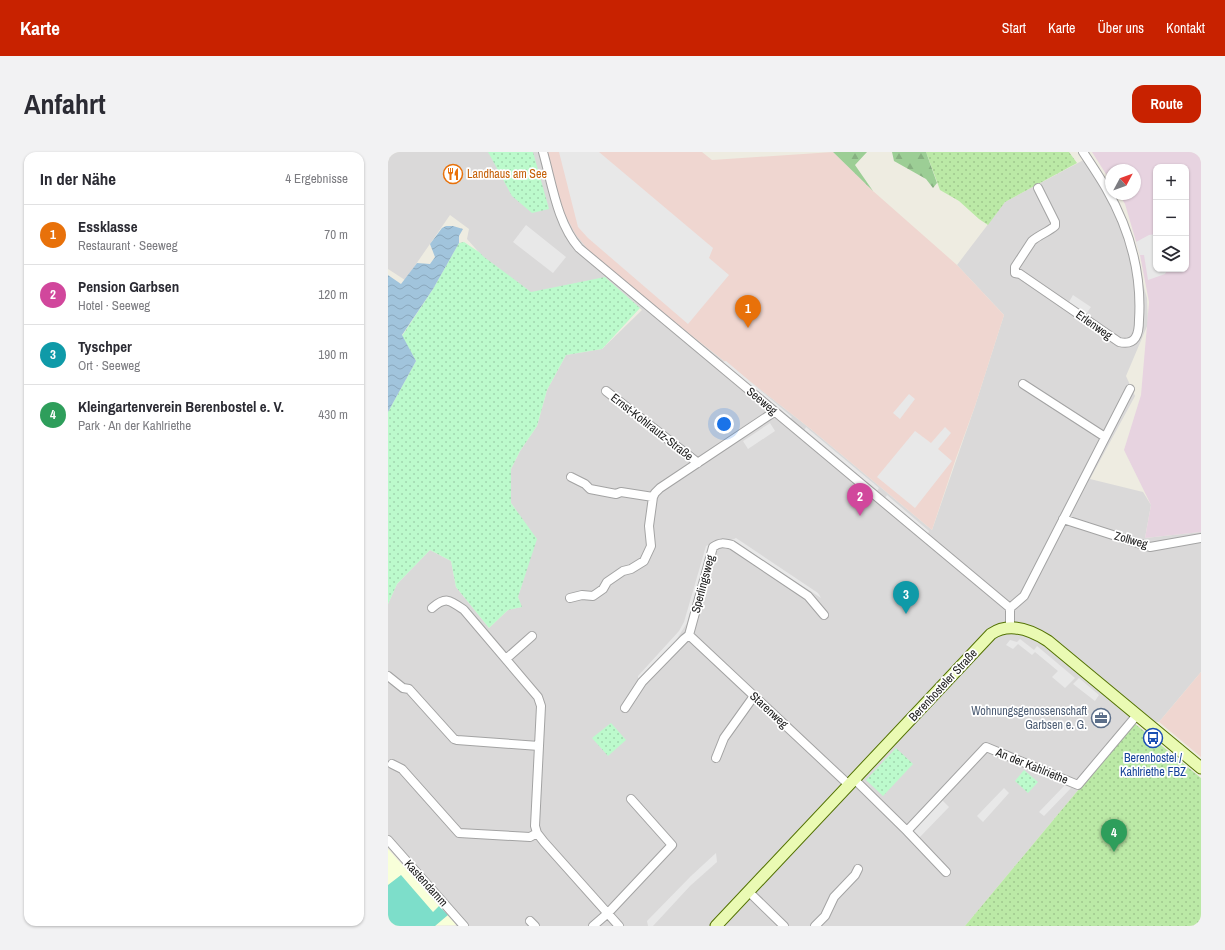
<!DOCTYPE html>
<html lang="de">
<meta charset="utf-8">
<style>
body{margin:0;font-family:"Archivo Narrow",sans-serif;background:#f2f2f3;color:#2b2b33}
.controls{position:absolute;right:12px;top:12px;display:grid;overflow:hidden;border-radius:8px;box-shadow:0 1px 3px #0004}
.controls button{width:36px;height:36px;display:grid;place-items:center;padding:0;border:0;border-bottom:1px solid #e1e1e2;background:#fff;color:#2b2b33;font:20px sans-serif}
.compass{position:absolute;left:717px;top:12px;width:36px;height:36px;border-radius:50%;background:#fff;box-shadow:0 1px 3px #0004;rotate:49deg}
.you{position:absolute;left:336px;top:272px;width:14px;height:14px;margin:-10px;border:3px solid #fff;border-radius:50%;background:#1a73e8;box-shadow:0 0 0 6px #1a73e833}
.badge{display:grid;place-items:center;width:26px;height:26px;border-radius:50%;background:#c82200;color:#fff;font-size:13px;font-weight:700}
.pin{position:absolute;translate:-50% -33px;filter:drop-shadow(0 1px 2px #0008)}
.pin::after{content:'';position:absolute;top:21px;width:14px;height:12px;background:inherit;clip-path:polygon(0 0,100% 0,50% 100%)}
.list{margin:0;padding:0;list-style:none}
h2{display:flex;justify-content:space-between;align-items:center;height:52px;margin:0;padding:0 16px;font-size:17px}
h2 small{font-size:13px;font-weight:400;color:#7c7c81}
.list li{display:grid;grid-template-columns:26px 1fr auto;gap:12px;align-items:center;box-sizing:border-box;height:60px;padding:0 16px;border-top:1px solid #e1e1e2}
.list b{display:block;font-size:15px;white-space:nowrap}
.list p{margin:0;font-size:13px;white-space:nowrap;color:#7c7c81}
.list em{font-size:13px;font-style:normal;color:#7c7c81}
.icon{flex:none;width:22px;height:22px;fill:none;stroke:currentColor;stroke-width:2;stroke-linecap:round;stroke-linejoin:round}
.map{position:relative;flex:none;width:813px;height:774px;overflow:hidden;border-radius:12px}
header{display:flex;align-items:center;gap:24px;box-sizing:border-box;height:56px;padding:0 20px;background:#c82200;color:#fff}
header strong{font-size:19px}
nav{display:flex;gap:22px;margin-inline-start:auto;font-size:14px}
.intro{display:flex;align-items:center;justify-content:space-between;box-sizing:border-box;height:96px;padding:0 24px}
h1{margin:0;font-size:28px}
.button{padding:10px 18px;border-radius:12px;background:#c82200;color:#fff;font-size:14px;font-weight:700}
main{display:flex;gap:24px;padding:0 24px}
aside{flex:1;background:#fff;border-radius:12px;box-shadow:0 1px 3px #0004}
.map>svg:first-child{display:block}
.residential{fill:#dad9d9}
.commercial{fill:#efd6d0}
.industrial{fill:#e7d3e0;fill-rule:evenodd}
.education{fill:#f8ffd9}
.grass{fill:url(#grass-dots)}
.forest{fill:url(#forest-firs)}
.park{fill:url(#park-dots)}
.pitch{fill:#7ddeca}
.parking{fill:#e8e8e8}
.water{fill:url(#water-waves)}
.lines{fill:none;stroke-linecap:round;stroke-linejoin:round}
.street-casing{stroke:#a3a3a3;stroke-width:10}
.secondary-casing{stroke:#537203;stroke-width:13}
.street{stroke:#fff;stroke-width:8}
.secondary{stroke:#eafab3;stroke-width:11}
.labels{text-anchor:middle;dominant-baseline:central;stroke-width:3.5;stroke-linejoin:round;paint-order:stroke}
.food-label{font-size:12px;fill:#c56008;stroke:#fff;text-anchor:start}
.street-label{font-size:12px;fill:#1c1c1c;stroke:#fff}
.service-label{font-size:12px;fill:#4e5e75;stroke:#fff;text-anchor:end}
.transit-label{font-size:12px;fill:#164399;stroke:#fff}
</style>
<header>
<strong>Karte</strong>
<nav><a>Start</a><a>Karte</a><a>Über uns</a><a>Kontakt</a></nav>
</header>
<div class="intro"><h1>Anfahrt</h1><a class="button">Route</a></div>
<main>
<aside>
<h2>In der Nähe<small>4 Ergebnisse</small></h2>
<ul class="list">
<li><span class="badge" style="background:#e8710a">1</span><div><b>Essklasse</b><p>Restaurant · Seeweg</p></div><em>70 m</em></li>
<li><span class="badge" style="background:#d1479c">2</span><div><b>Pension Garbsen</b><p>Hotel · Seeweg</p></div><em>120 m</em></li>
<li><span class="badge" style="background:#0f9aa8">3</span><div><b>Tyschper</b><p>Ort · Seeweg</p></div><em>190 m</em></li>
<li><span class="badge" style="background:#2e9e5b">4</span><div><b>Kleingartenverein Berenbostel e. V.</b><p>Park · An der Kahlriethe</p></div><em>430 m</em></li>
</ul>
</aside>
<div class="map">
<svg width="813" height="774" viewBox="0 0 813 774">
<defs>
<pattern id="grass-dots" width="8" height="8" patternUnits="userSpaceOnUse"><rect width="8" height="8" fill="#bbe9a6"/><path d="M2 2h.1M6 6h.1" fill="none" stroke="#a0c78e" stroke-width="1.8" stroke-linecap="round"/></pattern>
<pattern id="forest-firs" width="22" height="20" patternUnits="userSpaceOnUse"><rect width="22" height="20" fill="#9cce95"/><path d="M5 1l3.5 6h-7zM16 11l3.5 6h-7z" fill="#86b080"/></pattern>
<pattern id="park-dots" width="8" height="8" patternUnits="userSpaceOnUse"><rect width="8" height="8" fill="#bcfacc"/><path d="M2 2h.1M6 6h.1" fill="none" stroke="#a1d6af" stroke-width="1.8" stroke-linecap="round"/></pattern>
<pattern id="water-waves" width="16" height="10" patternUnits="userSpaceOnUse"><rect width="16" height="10" fill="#a1c4dc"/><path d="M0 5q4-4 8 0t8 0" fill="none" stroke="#8aa8bc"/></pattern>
</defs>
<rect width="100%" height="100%" fill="#eeece1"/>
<path class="residential" d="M 0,0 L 159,0 L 173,55 L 303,183 L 424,278 L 544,378 L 587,254 L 616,163 L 569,113 L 617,50 L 703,4 L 733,55 L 759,146 L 760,172 L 738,224 L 747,244 L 702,327 L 755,340 L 763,353 L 757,386 L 813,380 L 813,520 L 771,570 L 746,571 L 577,774 L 68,774 L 66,758 L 0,683 L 0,452 L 9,432 L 42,398 L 63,409 L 68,435 L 101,476 L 120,458 L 133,455 L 130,445 L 148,387 L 123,351 L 123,317 L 132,299 L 149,274 L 159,238 L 178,203 L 214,197 L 254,158 L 217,126 L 143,141 L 96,106 L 79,87 L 81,77 L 62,63 L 17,128 L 0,117 Z"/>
<path class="commercial" d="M 159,0 L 314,0 L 324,8 L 445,0 L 485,39 L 569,113 L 616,163 L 587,254 L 567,309 L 544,378 L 424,278 L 303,183 L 203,101 L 188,83 L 173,55 Z
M 813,520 L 813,605 L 771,570 Z"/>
<path class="industrial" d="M 704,0 L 813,0 L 813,380 L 757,386 L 763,353 L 736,298 L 753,243 L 761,150 L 752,103 L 737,52 L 731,42 L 747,42 L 747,18 L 723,18 L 723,30 ZM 768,15 L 798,15 L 798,117 L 768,117 Z"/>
<path class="education" d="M 0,697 L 68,773 L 0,774 Z"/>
<path class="grass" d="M 538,0 L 681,0 L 689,11 L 617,50 L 600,73 L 591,67 L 571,49 L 552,38 Z
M 746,571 L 813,626 L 813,774 L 577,774 Z"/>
<path class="forest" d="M 445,0 L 479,0 L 467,13 L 485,39 Z
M 504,0 L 538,0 L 549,31 L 545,36 L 538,27 L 506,9 Z"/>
<path class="park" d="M 100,0 L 145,0 L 161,57 L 144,61 L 131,50 L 124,44 Z
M 76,90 L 91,100 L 96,105 L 143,140 L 217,125 L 252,156 L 214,197 L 178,203 L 159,238 L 149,274 L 132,299 L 123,317 L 123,351 L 149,387 L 130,445 L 134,455 L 120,458 L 101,476 L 68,435 L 63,409 L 42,398 L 9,432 L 0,452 L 0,260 L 28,209 L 14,184 L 45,137 L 71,91 Z
M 223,571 L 238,588 L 220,604 L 204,586 Z
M 508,596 L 525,612 L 495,644 L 478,628 Z
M 636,618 L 650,630 L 640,641 L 627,629 Z"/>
<path class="pitch" d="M 13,723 L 45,760 L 51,754 L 60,763 L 47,774 L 0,774 L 0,733 Z"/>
<path class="parking" d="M 171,0 L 211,0 L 325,96 L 321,106 L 341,123 L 300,172 L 200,86 L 190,75 Z
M 138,73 L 178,105 L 165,121 L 125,90 Z
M 768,82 L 768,117 L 780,117 L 777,122 L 760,128 L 756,103 L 752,103 L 748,90 L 761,83 Z
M 685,143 L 703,155 L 698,162 L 681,150 Z
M 338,209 L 404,265 L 402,267 L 334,210 Z
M 521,242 L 527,247 L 512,267 L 505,261 Z
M 382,271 L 387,279 L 360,297 L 355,289 Z
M 418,275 L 491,336 L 489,339 L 416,279 Z
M 557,275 L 563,281 L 550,297 L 564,309 L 527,356 L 489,325 L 527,279 L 543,291 Z
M 499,343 L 541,379 L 540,382 L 497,346 Z
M 348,386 L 430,441 L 433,446 L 344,388 Z
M 322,392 L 299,471 L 287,490 L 250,528 L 250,524 L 291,479 L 296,470 L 318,394 Z
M 632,487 L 646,498 L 649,494 L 687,526 L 677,536 L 664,525 L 670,519 L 647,500 L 644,503 L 630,492 L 625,497 L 618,493 L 622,488 L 629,490 Z
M 691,526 L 711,543 L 707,549 L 685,532 Z
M 677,633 L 683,636 L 656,664 L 651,660 Z
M 616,636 L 621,641 L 595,670 L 589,664 Z
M 554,648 L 561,655 L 531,686 L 525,679 Z
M 328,701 L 329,710 L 302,734 L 265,774 L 260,774 L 259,769 L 303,724 Z"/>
<path class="water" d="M 58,74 L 65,74 L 75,77 L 71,84 L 71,91 L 45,137 L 14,183 L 28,209 L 0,260 L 0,123 L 13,132 L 29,111 L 42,112 L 47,105 L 42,92 L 54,76 Z"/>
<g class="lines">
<g class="street-casing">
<path id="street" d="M 155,0 C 164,31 169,71 191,96 L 622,456 L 622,476
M 650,36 L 667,70 L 667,74 C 660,80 651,83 644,89 L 627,115 L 627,121 L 632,122 L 731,190 C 748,194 751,182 751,168 C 754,122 741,76 718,36 C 711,24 703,12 695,0
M 635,232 L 717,285
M 218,239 L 310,311
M 183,325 L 197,332 L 202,337 L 228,342 L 233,340 L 265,345
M 675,367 L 762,395 L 813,386
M 182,446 L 194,443 L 205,444 L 215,437 L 219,430 L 235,419 L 243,417 L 256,409 L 263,394 L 261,374 L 265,345 L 267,341 L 272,336 L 386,260
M 44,456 C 58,444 62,448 76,458 L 150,545 L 153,554 L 147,674 L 149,681 L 156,690 L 231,774
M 622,456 L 636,444 L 742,237
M 301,483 L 461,633
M 118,507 L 144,484
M 0,524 L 15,536 L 21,537 L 66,587 L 69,588 L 151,594
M 237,556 L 254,530 L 296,487 L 301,483 L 325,395 C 332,390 336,391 344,393 L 420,444 L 436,463
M 328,606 L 336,586 L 366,544
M 4,612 L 14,617 L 71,681 L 142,685 L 149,681
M 466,627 L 519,679 L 598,595 L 690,633 L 749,563
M 519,679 L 558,720
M 0,688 L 76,774
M 361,740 L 396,774
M 142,769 L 147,774
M 205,774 L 220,761 L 284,693 L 243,647
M 427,774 L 437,764 L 446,745 L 467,723 L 470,717"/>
</g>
<g class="secondary-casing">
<path id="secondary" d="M 328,774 L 571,516 L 603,482 C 622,469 643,478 660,489 L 813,616"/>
</g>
<use href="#street" class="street"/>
<use href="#secondary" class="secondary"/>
</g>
<defs>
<g id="restaurant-ring" transform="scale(1)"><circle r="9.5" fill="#fff" stroke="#e8710a" stroke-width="1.5"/><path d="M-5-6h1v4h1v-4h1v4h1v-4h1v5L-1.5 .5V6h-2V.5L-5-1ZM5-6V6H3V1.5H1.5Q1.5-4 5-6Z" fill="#e8710a"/></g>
<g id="office-ring" transform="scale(1)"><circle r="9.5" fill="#fff" stroke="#5c6f8a" stroke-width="1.5"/><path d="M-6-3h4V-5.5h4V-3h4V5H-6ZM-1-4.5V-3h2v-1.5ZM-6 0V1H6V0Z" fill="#5c6f8a"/></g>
<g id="bus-ring" transform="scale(1)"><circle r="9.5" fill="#fff" stroke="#1a4fb4" stroke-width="1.5"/><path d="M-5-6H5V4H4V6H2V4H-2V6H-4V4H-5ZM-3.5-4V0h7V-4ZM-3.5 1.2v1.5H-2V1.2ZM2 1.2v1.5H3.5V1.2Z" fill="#1a4fb4"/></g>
</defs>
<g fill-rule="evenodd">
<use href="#restaurant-ring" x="65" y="22"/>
<use href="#office-ring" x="713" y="566"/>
<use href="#bus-ring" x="765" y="586"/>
</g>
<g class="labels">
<g class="food-label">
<text x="79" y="22">Landhaus am See</text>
</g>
<g class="street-label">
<text transform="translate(706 173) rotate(35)">Erlenweg</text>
<text transform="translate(374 249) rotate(40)">Seeweg</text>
<text transform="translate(264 275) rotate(38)">Ernst-Kohlrautz-Straße</text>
<text transform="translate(743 388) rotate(16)">Zollweg</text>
<text transform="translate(315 432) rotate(-75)">Sperlingsweg</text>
<text transform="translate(555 533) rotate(-47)">Berenbosteler Straße</text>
<text transform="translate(381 558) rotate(43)">Starenweg</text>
<text transform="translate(644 614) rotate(22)">An der Kahlriethe</text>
<text transform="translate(38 731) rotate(48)">Kastendamm</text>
</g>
<g class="service-label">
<text x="699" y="559">Wohnungsgenossenschaft<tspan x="699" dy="14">Garbsen e. G.</tspan></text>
</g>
<g class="transit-label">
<text x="765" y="606">Berenbostel /<tspan x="765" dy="14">Kahlriethe FBZ</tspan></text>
</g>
</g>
</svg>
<div class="controls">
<button>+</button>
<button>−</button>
<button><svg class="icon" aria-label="layers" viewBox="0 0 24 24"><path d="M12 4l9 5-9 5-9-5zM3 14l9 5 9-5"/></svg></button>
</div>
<svg class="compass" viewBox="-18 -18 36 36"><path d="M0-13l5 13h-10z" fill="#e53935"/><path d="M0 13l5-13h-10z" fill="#7c7c81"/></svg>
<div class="you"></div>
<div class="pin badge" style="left:360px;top:176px;background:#e8710a">1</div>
<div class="pin badge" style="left:472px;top:364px;background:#d1479c">2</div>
<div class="pin badge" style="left:518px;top:462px;background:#0f9aa8">3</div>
<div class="pin badge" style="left:726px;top:700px;background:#2e9e5b">4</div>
</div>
</main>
